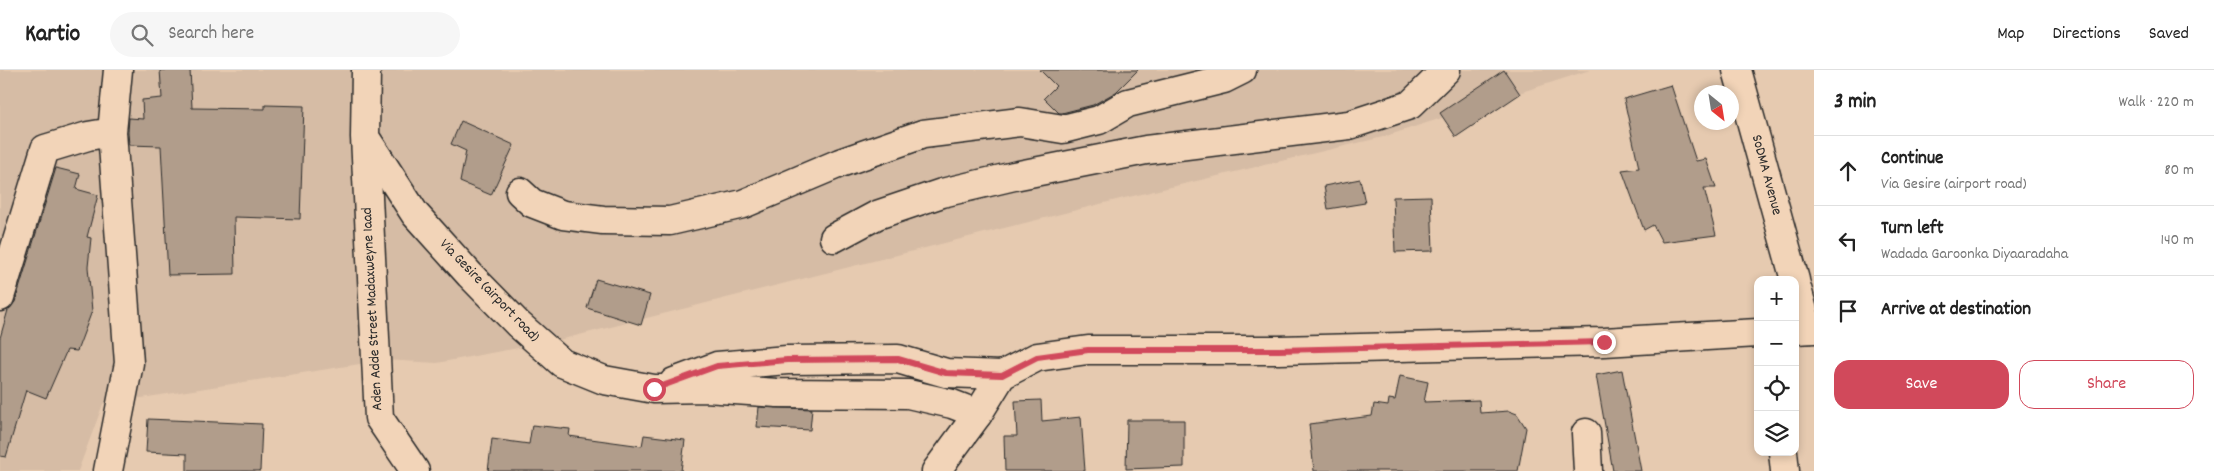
<!DOCTYPE html>
<meta charset="utf-8">
<style>
body{margin:0;font-family:Dekko,sans-serif;background:#f6f6f6;color:#222}
.controls{position:absolute;right:15px;bottom:15px;display:grid;overflow:hidden;border-radius:10px;box-shadow:0 2px 8px #0003}
.controls button{width:45px;height:45px;display:grid;place-items:center;padding:0;border:0;border-bottom:1px solid #e0e0e0;background:#fff;color:#222;font:25px sans-serif}
.compass{position:absolute;left:1694px;top:15px;width:45px;height:45px;border-radius:50%;background:#fff;box-shadow:0 2px 8px #0003;rotate:150deg}
.stop{position:absolute;width:15px;height:15px;margin:-11px;border:4px solid #d1495b;border-radius:50%;background:#fff}
.stop.end{background:#d1495b;border-color:#fff;box-shadow:0 1px 5px #0008}
.list{margin:0;padding:0;list-style:none}
h2{display:flex;justify-content:space-between;align-items:center;height:65px;margin:0;padding:0 20px;font-size:21px}
h2 small{font-size:16px;font-weight:400;color:#767676}
.list li{display:grid;grid-template-columns:32px 1fr auto;gap:15px;align-items:center;box-sizing:border-box;height:70px;padding:0 20px;border-top:1px solid #e0e0e0}
.list b{display:block;font-size:19px;white-space:nowrap}
.list p{margin:0;font-size:16px;white-space:nowrap;color:#767676}
.list em{font-size:16px;font-style:normal;color:#767676}
.actions{display:flex;gap:10px;padding:15px 20px}
.actions a{flex:1;padding:11px 0;border:1px solid #d1495b;border-radius:15px;text-align:center;font-size:18px;color:#d1495b}
.actions .main{background:#d1495b;color:#fff}
.icon{flex:none;width:28px;height:28px;fill:none;stroke:currentColor;stroke-width:2;stroke-linecap:round;stroke-linejoin:round}
.map{position:relative;flex:none;width:1814px;height:401px;overflow:hidden}
header{display:flex;align-items:center;gap:30px;box-sizing:border-box;height:70px;padding:0 25px;background:#fff;border-bottom:1px solid #e0e0e0}
header strong{font-size:24px}
nav{display:flex;gap:28px;margin-inline-start:auto;font-size:18px}
.search{width:350px;height:45px;background:#f6f6f6;display:flex;align-items:center;gap:12px;box-sizing:border-box;padding:0 18px;border-radius:28px;color:#767676;font-size:19px}
main{display:flex}
aside{flex:1;background:#fff}
.map>svg:first-child{display:block}
.built{fill:#d6bca5}
.building{fill:#b19d8b;stroke:#2b2b2b}
.lines{fill:none;stroke-linecap:round;stroke-linejoin:round}
.minor-casing{stroke:#2b2b2b;stroke-width:31}
.major-casing{stroke:#2b2b2b;stroke-width:31}
.minor{stroke:#f2d4b8;stroke-width:28}
.major{stroke:#f2d4b8;stroke-width:28}
.route{stroke:#d1495b;stroke-width:6}
.labels{text-anchor:middle;dominant-baseline:central;stroke-width:4.5;stroke-linejoin:round;paint-order:stroke}
.street-label{font-size:15px;fill:#2b2b2b;stroke:#f2d4b8}
</style>
<header>
<strong>Kartio</strong>
<div class="search"><svg class="icon" aria-label="search" viewBox="0 0 24 24"><circle cx="10" cy="10" r="6"/><path d="M15 15l6 6"/></svg>Search here</div>
<nav><a>Map</a><a>Directions</a><a>Saved</a></nav>
</header>
<main>
<div class="map">
<svg width="1814" height="401" viewBox="0 0 1814 401">
<rect width="100%" height="100%" fill="#e6cab0"/>
<filter id="ink" filterUnits="userSpaceOnUse"><feTurbulence type="fractalNoise" baseFrequency=".02" numOctaves="2"/><feDisplacementMap in="SourceGraphic" scale="10" xChannelSelector="R" yChannelSelector="G"/><feConvolveMatrix kernelMatrix="1 2 1 2 8 2 1 2 1" color-interpolation-filters="sRGB"/></filter>
<g filter="url(#ink)">
<path class="built" d="M 0,0 L 1590,0 L 1383,67 L 1116,130 L 555,271 L 437,293 L 385,290 L 103,334 L 78,401 L 0,401 Z"/>
<path class="building" d="M 160,0 L 190,0 L 192,38 L 265,39 L 265,35 L 304,36 L 300,149 L 234,147 L 235,204 L 168,205 L 161,76 L 129,75 L 128,62 L 129,48 L 143,49 L 142,30 L 162,28 Z
M 1040,0 L 1138,0 L 1116,22 L 1093,35 L 1062,43 L 1059,43 L 1044,28 L 1056,16 Z
M 1504,0 L 1520,24 L 1456,67 L 1440,43 Z
M 1671,15 L 1696,91 L 1706,89 L 1716,118 L 1704,118 L 1716,165 L 1662,172 L 1653,155 L 1644,160 L 1622,100 L 1639,98 L 1624,29 Z
M 461,51 L 514,75 L 491,125 L 460,112 L 466,81 L 451,74 Z
M 56,98 L 80,104 L 76,119 L 98,125 L 87,167 L 91,168 L 88,197 L 92,241 L 77,281 L 67,280 L 46,328 L 26,320 L 6,387 L 0,386 L 0,268 L 8,240 L 15,232 Z
M 1360,109 L 1365,133 L 1328,139 L 1324,116 Z
M 1431,126 L 1433,181 L 1395,182 L 1393,127 Z
M 596,209 L 650,225 L 641,255 L 587,238 Z
M 1622,300 L 1641,401 L 1613,401 L 1596,305 Z
M 1400,306 L 1428,312 L 1424,332 L 1479,330 L 1480,343 L 1509,341 L 1517,344 L 1526,358 L 1518,401 L 1314,401 L 1309,354 L 1372,346 L 1374,334 L 1388,336 L 1389,329 L 1395,330 Z
M 1041,330 L 1042,351 L 1081,347 L 1085,401 L 1005,401 L 1004,366 L 1017,366 L 1015,331 Z
M 759,337 L 812,339 L 810,360 L 757,357 Z
M 148,349 L 262,354 L 260,401 L 187,401 L 187,384 L 146,382 Z
M 1127,350 L 1184,350 L 1184,397 L 1126,399 Z
M 532,355 L 570,359 L 569,366 L 642,376 L 644,365 L 685,370 L 681,401 L 488,401 L 492,369 L 529,374 Z"/>
<g class="lines">
<g class="minor-casing">
<path id="minor" d="M 366,0 L 365,67 L 379,348 L 415,401
M 1737,0 L 1795,210
M 365,67 L 415,144 L 470,205 L 518,254 L 562,293 L 604,310 L 654,319 L 706,318 L 777,323 L 908,324 L 952,334 L 978,344
M 520,122 L 532,133 L 563,145 L 603,150 L 670,151 L 743,134 L 840,93 L 923,64 L 1020,52 L 1063,59 L 1099,50 L 1128,33 L 1224,9 L 1242,0
M 834,168 L 877,145 L 942,123 L 1014,106 L 1146,80 L 1349,55 L 1410,35 L 1446,0
M 1795,211 L 1808,259
M 0,227 L 45,79 L 88,66 L 112,62
M 674,312 L 717,296 L 787,290 L 898,289 L 946,303 L 1002,305
M 1586,363 L 1588,401
M 1783,382 L 1785,401
M 108,401 L 129,293 L 112,62 L 118,0"/>
</g>
<g class="major-casing">
<path id="major" d="M 1795,260 L 1814,259
M 936,401 L 978,344 L 1002,305 L 1037,287 L 1088,280 L 1279,280 L 1604,272 L 1758,263"/>
</g>
<use href="#minor" class="minor"/>
<use href="#major" class="major"/>
</g>
</g>
<g class="lines" filter="url(#ink)">
<path class="route" d="M 654,319 L 717,296 L 787,290 L 898,289 L 946,303 L 1002,305 L 1037,287 L 1088,280 L 1279,280 L 1604,272"/>
</g>
<g class="labels">
<g class="street-label">
<text transform="translate(1766 105) rotate(75)">SoDMA Avenue</text>
<text transform="translate(489 221) rotate(46)">Via Gesire (airport road)</text>
<text transform="translate(373 239) rotate(-93)">Aden Adde Street Madaxweyne 1aad</text>
</g>
</g>
</svg>
<div class="controls">
<button>+</button>
<button>−</button>
<button><svg class="icon" aria-label="locate" viewBox="0 0 24 24"><circle cx="12" cy="12" r="6"/><path d="M12 2v4M12 18v4M2 12h4M18 12h4"/></svg></button>
<button><svg class="icon" aria-label="layers" viewBox="0 0 24 24"><path d="M12 4l9 5-9 5-9-5zM3 14l9 5 9-5"/></svg></button>
</div>
<svg class="compass" viewBox="-18 -18 36 36"><path d="M0-13l5 13h-10z" fill="#e53935"/><path d="M0 13l5-13h-10z" fill="#767676"/></svg>
<div class="stop" style="left:654px;top:319px"></div>
<div class="stop end" style="left:1604px;top:272px"></div>
</div>
<aside>
<h2>3 min<small>Walk · 220 m</small></h2>
<ul class="list">
<li><svg class="icon" aria-label="ahead" viewBox="0 0 24 24"><path d="M12 20V5M6 11l6-6 6 6"/></svg><div><b>Continue</b><p>Via Gesire (airport road)</p></div><em>80 m</em></li>
<li><svg class="icon" aria-label="left" viewBox="0 0 24 24"><path d="M17 20v-9H6M10 6l-5 5 5 5"/></svg><div><b>Turn left</b><p>Wadada Garoonka Diyaaradaha</p></div><em>140 m</em></li>
<li><svg class="icon" aria-label="arrive" viewBox="0 0 24 24"><path d="M6 21V4h12l-3 4 3 4H6"/></svg><div><b>Arrive at destination</b></div></li>
</ul>
<div class="actions"><a class="main">Save</a><a>Share</a></div>
</aside>
</main>
